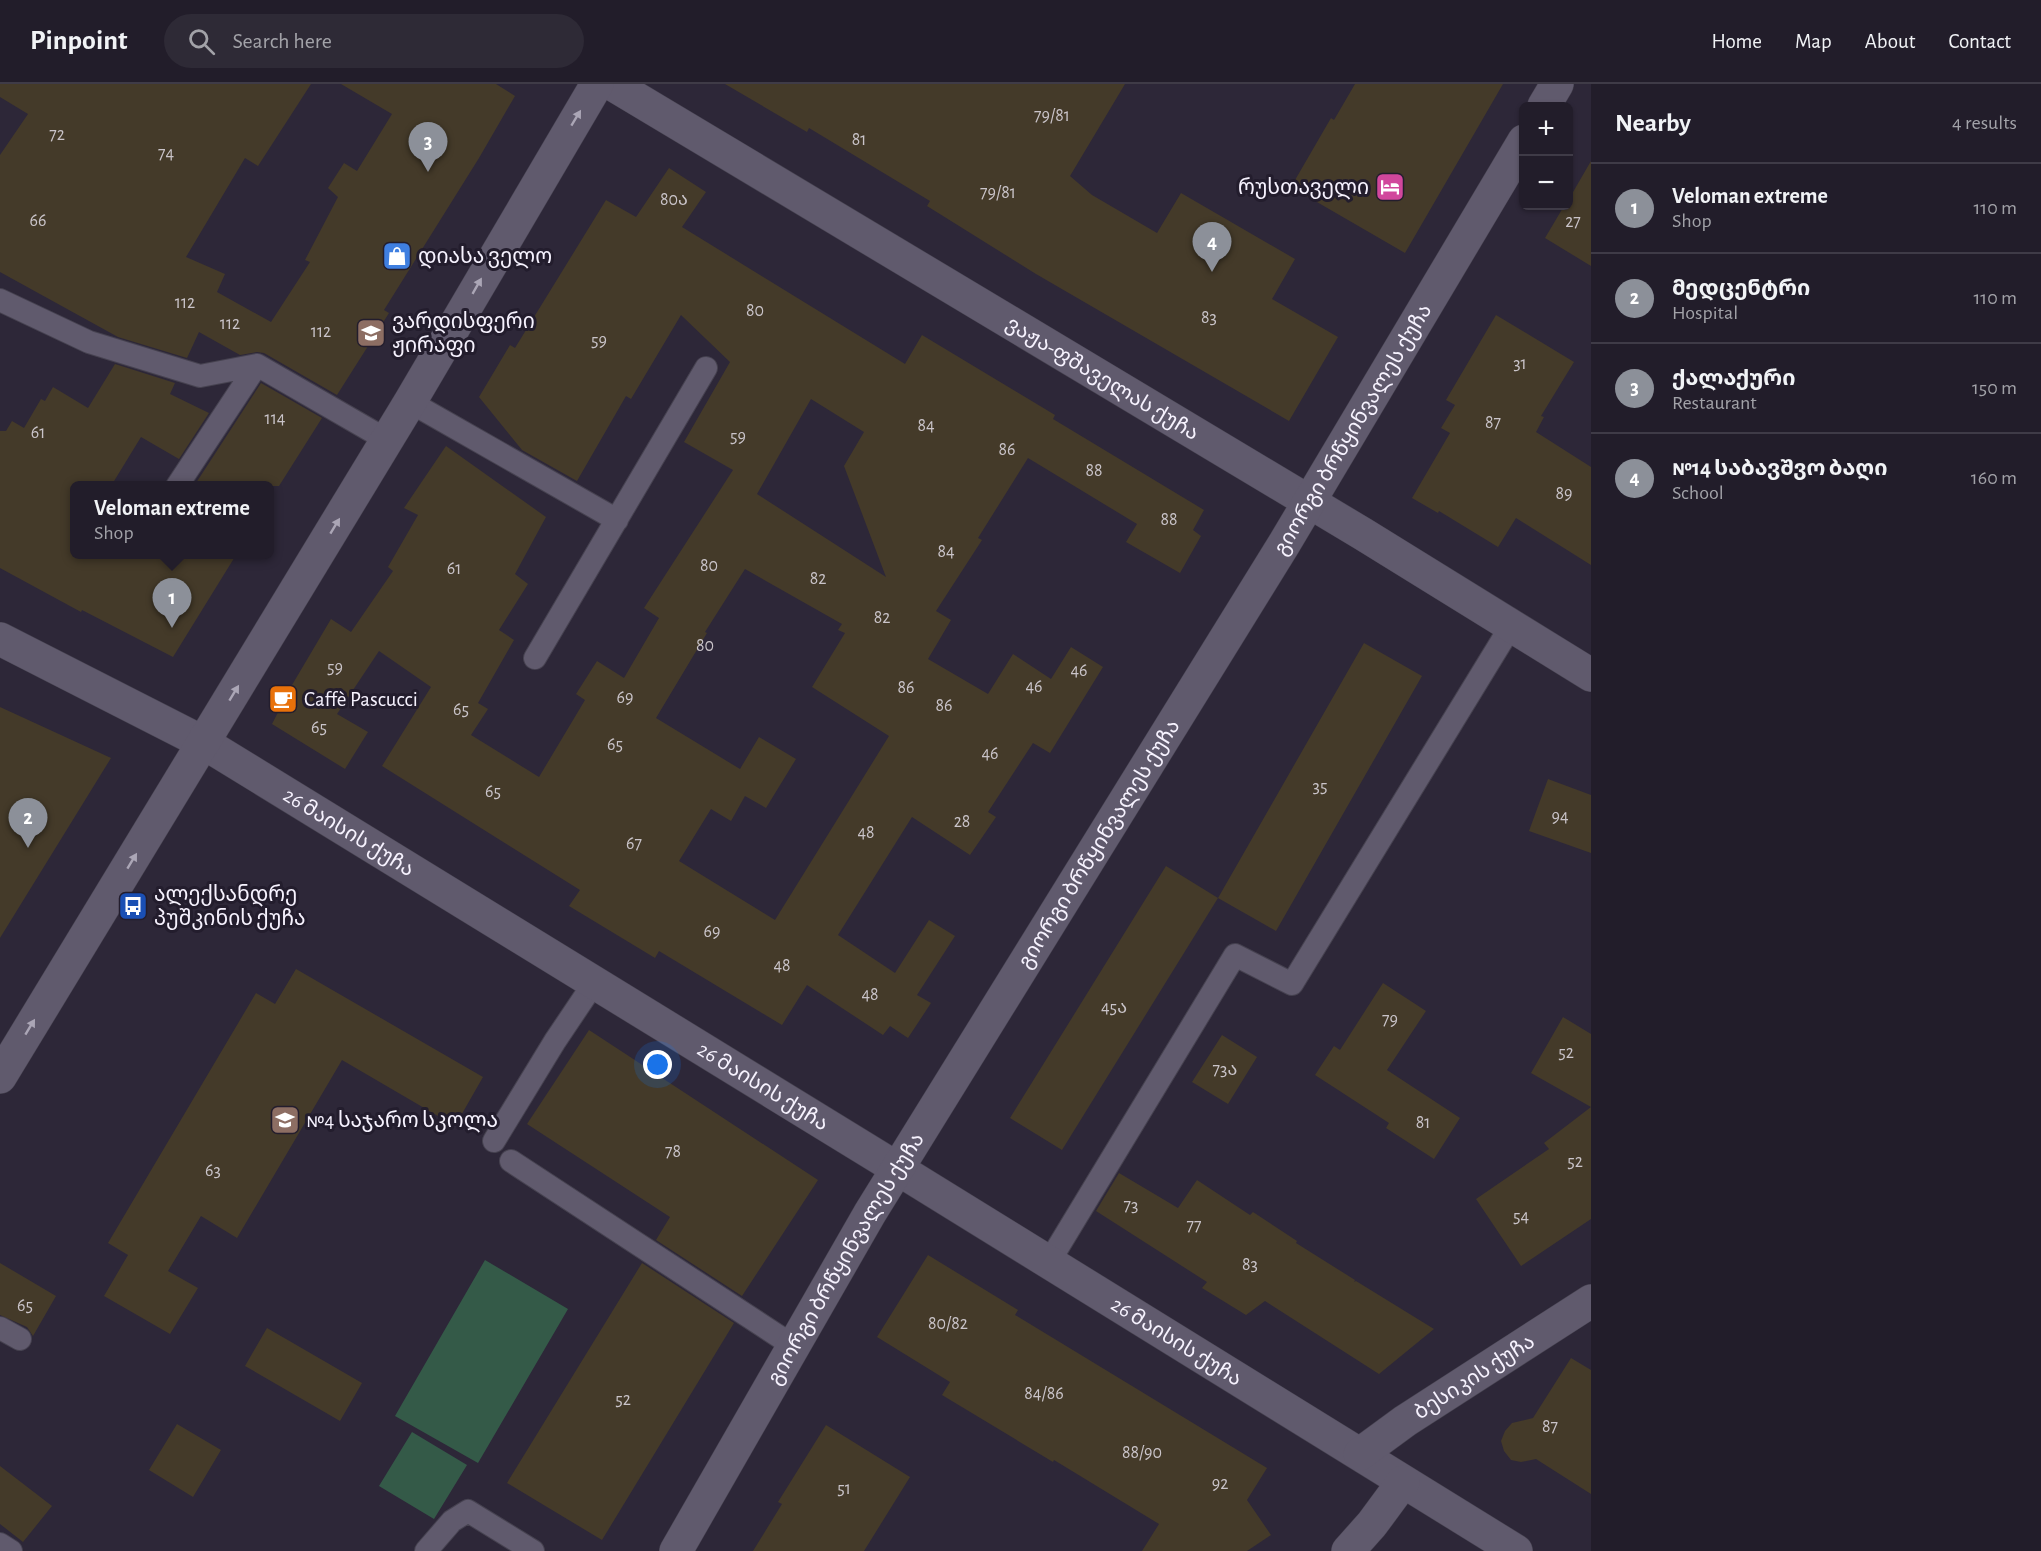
<!DOCTYPE html>
<meta charset="utf-8">
<style>
body{margin:0;font-family:"Alegreya Sans","Noto Sans Georgian",sans-serif;background:#2e2a36;color:#f1f3f6}
.controls{position:absolute;right:18px;top:18px;display:grid;overflow:hidden;border-radius:9px;box-shadow:0 2px 4px #0004}
.controls button{width:54px;height:54px;display:grid;place-items:center;padding:0;border:0;border-bottom:2px solid #3f3b47;background:#221d2a;color:#f1f3f6;font:30px sans-serif}
.you{position:absolute;left:658px;top:981px;width:21px;height:21px;margin:-15px;border:4px solid #fff;border-radius:50%;background:#1a73e8;box-shadow:0 0 0 9px #1a73e833}
.badge{display:grid;place-items:center;width:39px;height:39px;border-radius:50%;background:#8c9099;color:#fff;font-size:20px;font-weight:700}
.pin{position:absolute;translate:-50% -50px;filter:drop-shadow(0 2px 3px #0008)}
.pin::after{content:'';position:absolute;top:32px;width:21px;height:18px;background:inherit;clip-path:polygon(0 0,100% 0,50% 100%)}
.popup{position:absolute;left:70px;top:397px;width:204px;height:78px;box-sizing:border-box;display:grid;place-content:center;border-radius:9px;background:#221d2a;filter:drop-shadow(0 2px 4px #0005);font-size:20px;white-space:nowrap;color:#a2a2a8}
.popup b{font-size:22px;color:#f1f3f6}
.popup::after{content:'';position:absolute;left:50%;top:100%;margin-left:-12px;border:12px solid transparent;border-top-color:#221d2a}
.list{margin:0;padding:0;list-style:none}
h2{display:flex;justify-content:space-between;align-items:center;height:78px;margin:0;padding:0 24px;font-size:26px}
h2 small{font-size:20px;font-weight:400;color:#a2a2a8}
.list li{display:grid;grid-template-columns:39px 1fr auto;gap:18px;align-items:center;box-sizing:border-box;height:90px;padding:0 24px;border-top:2px solid #3f3b47}
.list b{display:block;font-size:22px;white-space:nowrap}
.list p{margin:0;font-size:20px;white-space:nowrap;color:#a2a2a8}
.list em{font-size:20px;font-style:normal;color:#a2a2a8}
.icon{flex:none;width:33px;height:33px;fill:none;stroke:currentColor;stroke-width:2;stroke-linecap:round;stroke-linejoin:round}
.map{position:relative;flex:none;width:1591px;height:1467px;overflow:hidden}
header{display:flex;align-items:center;gap:36px;box-sizing:border-box;height:84px;padding:0 30px;background:#221d2a;border-bottom:2px solid #3f3b47}
header strong{font-size:28px}
nav{display:flex;gap:33px;margin-inline-start:auto;font-size:21px}
.search{width:420px;height:54px;background:#2e2a36;display:flex;align-items:center;gap:15px;box-sizing:border-box;padding:0 21px;border-radius:33px;color:#a2a2a8;font-size:22px}
main{display:flex}
aside{flex:1;background:#221d2a}
.map>svg:first-child{display:block}
.green{fill:#345a48}
.building{fill:#443a29;fill-rule:evenodd}
.lines{fill:none;stroke-linecap:round;stroke-linejoin:round}
.lane-casing{stroke:#464250;stroke-width:24}
.street-casing{stroke:#464250;stroke-width:34}
.secondary-casing{stroke:#464250;stroke-width:34}
.lane{stroke:#605a6d;stroke-width:22}
.street{stroke:#605a6d;stroke-width:33}
.secondary{stroke:#605a6d;stroke-width:33}
.oneway{fill:#aba6b6}
.labels{text-anchor:middle;dominant-baseline:central;stroke-width:6;stroke-linejoin:round;paint-order:stroke}
.number-label{font-size:18px;fill:#cac4c9}
.poi-label{font-size:21px;fill:#f6f2fe;stroke:#231d2d;text-anchor:start}
.street-label{font-size:21px;fill:#f6f2fe;stroke:#231d2d}
</style>
<header>
<strong>Pinpoint</strong>
<div class="search"><svg class="icon" aria-label="search" viewBox="0 0 24 24"><circle cx="10" cy="10" r="6"/><path d="M15 15l6 6"/></svg>Search here</div>
<nav><a>Home</a><a>Map</a><a>About</a><a>Contact</a></nav>
</header>
<main>
<div class="map">
<svg width="1591" height="1467" viewBox="0 0 1591 1467">
<rect width="100%" height="100%" fill="#2d2738"/>
<path class="green" d="M 485,1176 L 568,1225 L 478,1379 L 395,1332 Z
M 412,1348 L 467,1381 L 434,1435 L 379,1402 Z"/>
<path class="building" d="M 0,0 L 311,0 L 258,82 L 245,74 L 186,173 L 225,190 L 217,208 L 271,238 L 310,178 L 305,176 L 338,113 L 328,104 L 344,79 L 357,87 L 392,30 L 341,0 L 496,0 L 515,12 L 479,74 L 384,226 L 389,229 L 337,311 L 264,269 L 257,268 L 240,271 L 199,248 L 187,274 L 118,253 L 0,188 L 0,71 L 28,30 L 0,13 Z
M 725,0 L 1125,0 L 1070,92 L 1092,111 L 1157,149 L 1181,109 L 1295,175 L 1272,215 L 1338,253 L 1289,337 L 1036,190 L 927,122 L 930,117 L 809,44 L 807,48 Z
M 1355,0 L 1503,0 L 1405,169 L 1291,103 L 1331,34 L 1334,36 Z
M 1591,77 L 1591,182 L 1545,154 L 1564,122 L 1569,122 L 1569,115 Z
M 669,84 L 706,108 L 682,143 L 905,280 L 922,251 L 1055,331 L 1053,335 L 1204,426 L 1193,446 L 1201,452 L 1180,489 L 1126,458 L 1137,440 L 1028,374 L 978,454 L 982,456 L 936,527 L 951,536 L 928,575 L 988,610 L 1013,570 L 1051,595 L 1071,563 L 1103,583 L 1050,669 L 1033,659 L 988,728 L 996,733 L 970,771 L 912,733 L 838,851 L 895,889 L 929,836 L 955,852 L 917,911 L 931,919 L 908,954 L 890,942 L 883,951 L 807,901 L 782,941 L 659,867 L 655,874 L 569,822 L 580,806 L 382,682 L 431,603 L 379,567 L 337,630 L 368,648 L 345,685 L 272,640 L 292,601 L 331,535 L 351,548 L 393,487 L 388,483 L 418,431 L 404,424 L 446,362 L 546,433 L 515,490 L 528,500 L 499,546 L 514,556 L 478,619 L 488,625 L 471,651 L 539,693 L 585,616 L 576,610 L 597,577 L 624,594 L 659,534 L 644,524 L 733,386 L 684,358 L 730,278 L 681,231 L 631,315 L 626,312 L 577,397 L 522,366 L 479,313 L 510,261 L 515,264 L 606,116 L 636,133 ZM 811,315 L 864,348 L 844,382 L 886,493 L 757,410 ZM 745,485 L 842,540 L 838,546 L 845,549 L 812,603 L 889,652 L 775,836 L 679,777 L 711,725 L 731,737 L 745,712 L 766,724 L 796,675 L 759,653 L 740,685 L 656,634 L 707,549 L 705,548 Z
M 1496,231 L 1574,278 L 1541,332 L 1544,333 L 1536,348 L 1591,383 L 1591,481 L 1516,434 L 1498,463 L 1439,427 L 1438,429 L 1412,414 L 1450,349 L 1441,344 L 1455,321 L 1446,316 Z
M 115,280 L 175,299 L 170,310 L 209,329 L 179,375 L 141,353 L 111,402 L 75,402 L 75,471 L 236,471 L 173,573 L 82,526 L 81,528 L 0,484 L 0,347 L 6,347 L 12,337 L 24,344 L 41,315 L 45,317 L 53,303 L 88,324 Z
M 261,299 L 322,334 L 279,402 L 194,402 Z
M 1364,559 L 1422,592 L 1276,847 L 1218,814 Z
M 0,623 L 111,674 L 0,854 Z
M 1548,695 L 1591,711 L 1591,769 L 1529,747 Z
M 1166,782 L 1218,814 L 1062,1066 L 1010,1034 Z
M 296,885 L 483,993 L 455,1042 L 342,976 L 237,1154 L 201,1132 L 168,1187 L 198,1204 L 170,1250 L 104,1212 L 128,1171 L 108,1159 L 256,909 L 275,920 Z
M 1383,899 L 1426,927 L 1387,986 L 1460,1034 L 1434,1075 L 1386,1044 L 1389,1039 L 1315,991 L 1334,962 L 1340,966 Z
M 1563,933 L 1591,950 L 1591,1023 L 1531,989 Z
M 589,946 L 818,1096 L 742,1212 L 656,1156 L 670,1133 L 527,1040 Z
M 1222,951 L 1257,973 L 1228,1020 L 1192,998 Z
M 1591,1023 L 1591,1135 L 1521,1182 L 1476,1115 L 1549,1065 L 1544,1059 Z
M 1119,1089 L 1178,1124 L 1197,1096 L 1250,1131 L 1253,1128 L 1297,1157 L 1296,1159 L 1355,1196 L 1354,1198 L 1356,1197 L 1434,1245 L 1379,1290 L 1265,1217 L 1246,1231 L 1202,1204 L 1207,1198 L 1096,1127 Z
M 928,1171 L 1018,1226 L 1015,1231 L 1267,1384 L 1247,1416 L 1271,1451 L 1247,1467 L 1142,1467 L 1159,1440 L 1054,1376 L 1053,1378 L 942,1311 L 950,1298 L 877,1253 Z
M 0,1179 L 56,1212 L 33,1252 L 27,1243 L 0,1231 Z
M 642,1179 L 734,1239 L 602,1456 L 507,1399 Z
M 267,1244 L 362,1299 L 340,1337 L 245,1282 Z
M 1571,1274 L 1591,1286 L 1591,1410 L 1536,1375 L 1521,1378 L 1511,1376 L 1504,1367 L 1501,1357 L 1505,1347 L 1512,1339 L 1533,1334 Z
M 177,1340 L 221,1366 L 193,1413 L 149,1386 Z
M 826,1341 L 910,1393 L 864,1467 L 753,1467 L 782,1420 L 778,1418 Z
M 0,1382 L 52,1422 L 23,1458 L 0,1440 Z"/>
<g class="lines">
<g class="lane-casing">
<path id="lane" d="M 0,216 L 89,258 L 200,292 L 257,281 L 387,356
M 410,318 L 617,436
M 177,402 L 257,281
M 535,574 L 706,284
M 494,1057 L 555,957 L 594,899
M 511,1077 L 795,1263
M 1049,1178 L 1235,871 L 1292,900 L 1511,542
M 0,1244 L 20,1255
M 0,1460 L 11,1467
M 426,1467 L 452,1437 L 468,1427 L 533,1467"/>
</g>
<g class="street-casing">
<g id="street">
<path id="s1" d="M 612,0 L 1363,450 L 1591,591"/>
<path id="s2" d="M 0,555 L 204,659 L 898,1085 L 1516,1467"/>
<path id="s3" d="M 1360,1370 L 1405,1337 L 1591,1217"/>
<path d="M 1348,1467 L 1372,1440 L 1403,1398"/>
</g>
</g>
<g class="secondary-casing">
<g id="secondary">
<path d="M 1544,22 L 1557,0"/>
<path d="M 0,993 L 410,318 L 597,0"/>
<path id="s4" d="M 676,1467 L 870,1129 L 1284,460 L 1524,57"/>
</g>
</g>
<use href="#lane" class="lane"/>
<use href="#street" class="street"/>
<use href="#secondary" class="secondary"/>
</g>
<defs><path id="oneway-solid" d="M-6-.8H1V-3.2L6.5 0L1 3.2V.8H-6Z" transform="scale(1.5)"/></defs>
<g class="oneway">
<use href="#oneway-solid" transform="translate(576 34) rotate(-59)"/>
<use href="#oneway-solid" transform="translate(477 202) rotate(-60)"/>
<use href="#oneway-solid" transform="translate(335 442) rotate(-59)"/>
<use href="#oneway-solid" transform="translate(234 609) rotate(-59)"/>
<use href="#oneway-solid" transform="translate(132 777) rotate(-59)"/>
<use href="#oneway-solid" transform="translate(30 943) rotate(-59)"/>
</g>
<defs>
<g id="hotel-square" transform="scale(1.5)"><rect x="-9" y="-9" width="18" height="18" rx="4" fill="#d1479c" stroke="#231d2d"/><path d="M-6-4.5h1.5V1H6V5H4.5V3h-9V5H-6ZM-4 0a1.8 1.8 0 1 1 3.6 0ZM.5 0V-2.5h3Q6-2.5 6 0Z" fill="#fff"/></g>
<g id="shop-square" transform="scale(1.5)"><rect x="-9" y="-9" width="18" height="18" rx="4" fill="#3f7fe0" stroke="#231d2d"/><path d="M-5-2.5h2.3a2.7 3.5 0 0 1 5.4 0H5L5.5 6h-11ZM-1.5-2.5h3a1.5 2.3 0 0 0-3 0Z" fill="#fff"/></g>
<g id="school-square" transform="scale(1.5)"><rect x="-9" y="-9" width="18" height="18" rx="4" fill="#8d6e63" stroke="#231d2d"/><path d="M0-5L7-2L0 1L-7-2ZM-4 1L0 2.5L4 1V4Q0 6-4 4Z" fill="#fff"/></g>
<g id="cafe-square" transform="scale(1.5)"><rect x="-9" y="-9" width="18" height="18" rx="4" fill="#e8710a" stroke="#231d2d"/><path d="M-5.5-4.5H6V0H3Q3 3.5 0 3.5H-2.5Q-5.5 3.5-5.5 0ZM3-3.2v2h1.7v-2ZM-6 4.5H4V6H-6Z" fill="#fff"/></g>
<g id="bus-square" transform="scale(1.5)"><rect x="-9" y="-9" width="18" height="18" rx="4" fill="#1a4fb4" stroke="#231d2d"/><path d="M-5-6H5V4H4V6H2V4H-2V6H-4V4H-5ZM-3.5-4V0h7V-4ZM-3.5 1.2v1.5H-2V1.2ZM2 1.2v1.5H3.5V1.2Z" fill="#fff"/></g>
</defs>
<g fill-rule="evenodd">
<use href="#hotel-square" x="1390" y="103"/>
<use href="#shop-square" x="397" y="172"/>
<use href="#school-square" x="371" y="249"/>
<use href="#cafe-square" x="283" y="615"/>
<use href="#bus-square" x="133" y="822"/>
<use href="#school-square" x="285" y="1036"/>
</g>
<g class="labels">
<g class="number-label">
<text x="1052" y="32">79/81</text>
<text x="57" y="51">72</text>
<text x="859" y="56">81</text>
<text x="166" y="70">74</text>
<text x="998" y="109">79/81</text>
<text x="674" y="116">80ა</text>
<text x="38" y="137">66</text>
<text x="1573" y="138">27</text>
<text x="185" y="219">112</text>
<text x="755" y="227">80</text>
<text x="1209" y="234">83</text>
<text x="230" y="240">112</text>
<text x="321" y="248">112</text>
<text x="599" y="257">59</text>
<text x="1520" y="280">31</text>
<text x="275" y="335">114</text>
<text x="1493" y="339">87</text>
<text x="926" y="342">84</text>
<text x="38" y="349">61</text>
<text x="738" y="353">59</text>
<text x="1007" y="366">86</text>
<text x="1094" y="387">88</text>
<text x="1564" y="410">89</text>
<text x="1169" y="436">88</text>
<text x="946" y="468">84</text>
<text x="709" y="482">80</text>
<text x="454" y="485">61</text>
<text x="818" y="495">82</text>
<text x="882" y="534">82</text>
<text x="705" y="562">80</text>
<text x="335" y="584">59</text>
<text x="1079" y="587">46</text>
<text x="1034" y="603">46</text>
<text x="906" y="604">86</text>
<text x="625" y="614">69</text>
<text x="944" y="622">86</text>
<text x="461" y="626">65</text>
<text x="319" y="644">65</text>
<text x="615" y="661">65</text>
<text x="990" y="670">46</text>
<text x="1320" y="703">35</text>
<text x="493" y="708">65</text>
<text x="1560" y="733">94</text>
<text x="962" y="738">28</text>
<text x="866" y="749">48</text>
<text x="634" y="760">67</text>
<text x="712" y="848">69</text>
<text x="782" y="882">48</text>
<text x="870" y="911">48</text>
<text x="1114" y="924">45ა</text>
<text x="1390" y="936">79</text>
<text x="1566" y="969">52</text>
<text x="1225" y="986">73ა</text>
<text x="1423" y="1039">81</text>
<text x="673" y="1068">78</text>
<text x="1575" y="1078">52</text>
<text x="213" y="1087">63</text>
<text x="1131" y="1122">73</text>
<text x="1521" y="1133">54</text>
<text x="1194" y="1142">77</text>
<text x="1250" y="1181">83</text>
<text x="25" y="1222">65</text>
<text x="948" y="1240">80/82</text>
<text x="1044" y="1310">84/86</text>
<text x="623" y="1316">52</text>
<text x="1550" y="1343">87</text>
<text x="1142" y="1369">88/90</text>
<text x="1220" y="1400">92</text>
<text x="844" y="1405">51</text>
</g>
<g class="poi-label">
<text x="1369" y="103" text-anchor="end">რუსთაველი</text>
<text x="418" y="172">დიასა ველო</text>
<text x="392" y="237">ვარდისფერი<tspan x="392" dy="24">ჟირაფი</tspan></text>
<text x="304" y="615">Caffè Pascucci</text>
<text x="154" y="810">ალექსანდრე<tspan x="154" dy="24">პუშკინის ქუჩა</tspan></text>
<text x="306" y="1036">№4 საჯარო სკოლა</text>
</g>
<g class="street-label">
<text stroke="none"><textPath href="#s1" startOffset="572">ვაჟა-ფშაველას ქუჩა</textPath></text>
<text stroke="none"><textPath href="#s4" startOffset="1310">გიორგი ბრწყინვალეს ქუჩა</textPath></text>
<text stroke="none"><textPath href="#s2" startOffset="399">26 მაისის ქუჩა</textPath></text>
<text stroke="none"><textPath href="#s4" startOffset="824">გიორგი ბრწყინვალეს ქუჩა</textPath></text>
<text stroke="none"><textPath href="#s2" startOffset="885">26 მაისის ქუჩა</textPath></text>
<text stroke="none"><textPath href="#s4" startOffset="338">გიორგი ბრწყინვალეს ქუჩა</textPath></text>
<text stroke="none"><textPath href="#s2" startOffset="1371">26 მაისის ქუჩა</textPath></text>
<text stroke="none"><textPath href="#s3" startOffset="138">ბესიკის ქუჩა</textPath></text>
</g>
</g>
</svg>
<div class="controls">
<button>+</button>
<button>−</button>
</div>
<div class="you"></div>
<div class="pin badge" style="left:172px;top:544px">1</div>
<div class="popup"><b>Veloman extreme</b>Shop</div>
<div class="pin badge" style="left:28px;top:764px">2</div>
<div class="pin badge" style="left:428px;top:88px">3</div>
<div class="pin badge" style="left:1212px;top:188px">4</div>
</div>
<aside>
<h2>Nearby<small>4 results</small></h2>
<ul class="list">
<li><span class="badge">1</span><div><b>Veloman extreme</b><p>Shop</p></div><em>110 m</em></li>
<li><span class="badge">2</span><div><b>მედცენტრი</b><p>Hospital</p></div><em>110 m</em></li>
<li><span class="badge">3</span><div><b>ქალაქური</b><p>Restaurant</p></div><em>150 m</em></li>
<li><span class="badge">4</span><div><b>№14 საბავშვო ბაღი</b><p>School</p></div><em>160 m</em></li>
</ul>
</aside>
</main>
